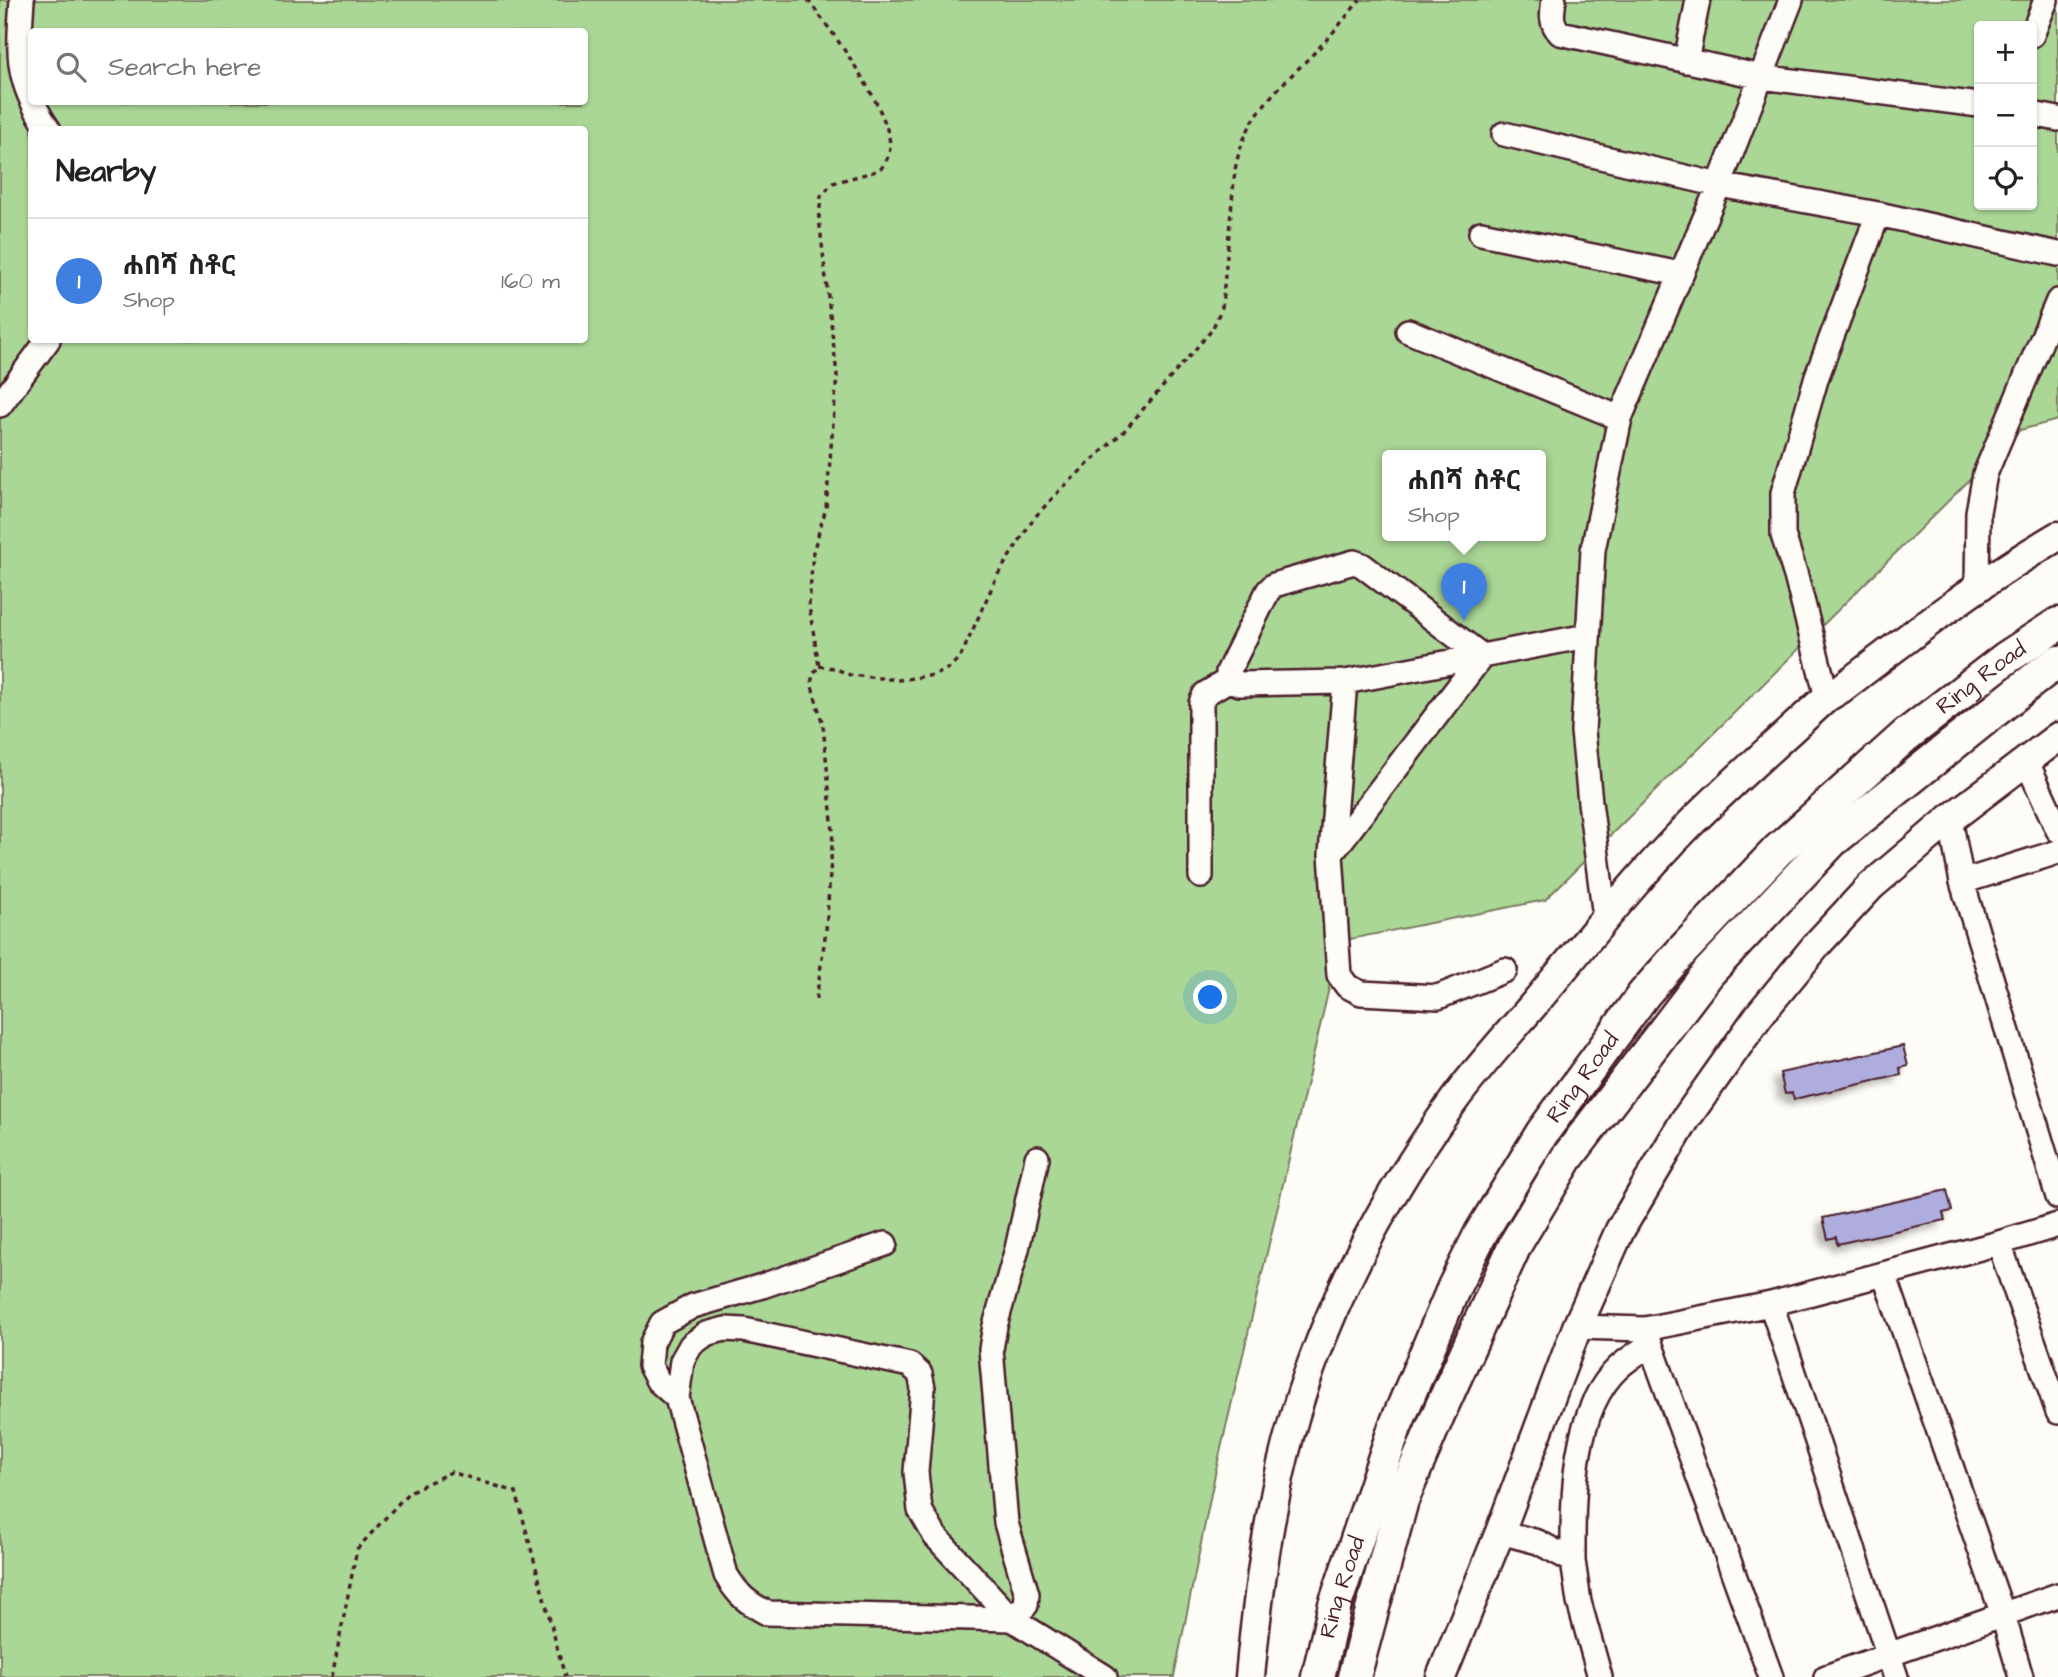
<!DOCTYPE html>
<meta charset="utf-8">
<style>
body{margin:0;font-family:"Architects Daughter","Noto Sans Ethiopic",sans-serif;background:#f2f2f2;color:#222}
.controls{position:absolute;right:21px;top:21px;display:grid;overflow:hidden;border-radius:7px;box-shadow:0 2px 5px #0004}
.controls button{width:63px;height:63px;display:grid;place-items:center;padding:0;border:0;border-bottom:2px solid #e0e0e0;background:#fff;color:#222;font:35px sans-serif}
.you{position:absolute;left:1211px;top:998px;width:24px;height:24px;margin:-18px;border:5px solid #fff;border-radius:50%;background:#1a73e8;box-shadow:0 0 0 10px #1a73e833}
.badge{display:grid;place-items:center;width:46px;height:46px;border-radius:50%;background:#c8321e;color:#fff;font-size:23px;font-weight:700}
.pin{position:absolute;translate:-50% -58px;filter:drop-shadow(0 2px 4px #0008)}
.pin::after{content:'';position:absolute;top:37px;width:24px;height:21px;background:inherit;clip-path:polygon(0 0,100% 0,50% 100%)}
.popup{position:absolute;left:1382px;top:450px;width:164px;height:91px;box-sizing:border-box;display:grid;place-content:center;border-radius:7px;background:#fff;filter:drop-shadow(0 2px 5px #0005);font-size:23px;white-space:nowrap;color:#767676}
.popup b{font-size:26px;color:#222}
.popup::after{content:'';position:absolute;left:50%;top:100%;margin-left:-14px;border:14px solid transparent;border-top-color:#fff}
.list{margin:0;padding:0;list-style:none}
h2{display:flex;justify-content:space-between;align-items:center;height:91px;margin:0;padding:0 28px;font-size:30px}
h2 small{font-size:23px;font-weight:400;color:#767676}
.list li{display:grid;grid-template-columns:46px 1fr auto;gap:21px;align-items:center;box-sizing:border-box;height:126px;padding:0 28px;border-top:2px solid #e0e0e0}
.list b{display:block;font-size:26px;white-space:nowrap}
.list p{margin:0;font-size:23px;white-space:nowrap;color:#767676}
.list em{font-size:23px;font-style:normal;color:#767676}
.icon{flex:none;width:38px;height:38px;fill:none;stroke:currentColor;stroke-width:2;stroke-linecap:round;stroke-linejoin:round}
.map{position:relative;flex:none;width:2058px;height:1677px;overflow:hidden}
.search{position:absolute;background:#fff;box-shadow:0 2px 5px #0004;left:28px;top:28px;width:560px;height:77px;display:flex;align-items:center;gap:18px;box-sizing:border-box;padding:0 24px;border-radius:7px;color:#767676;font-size:26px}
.panel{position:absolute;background:#fff;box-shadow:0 2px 5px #0004;left:28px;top:126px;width:560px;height:217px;border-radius:7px}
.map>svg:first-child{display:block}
.green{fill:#abd796;stroke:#7a7b60;stroke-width:2;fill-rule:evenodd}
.building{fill:#afadde;stroke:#4a1f2b;stroke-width:2;filter:url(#shadow)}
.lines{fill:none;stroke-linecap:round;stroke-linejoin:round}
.minor-casing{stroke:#4a1f2b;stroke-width:28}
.major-casing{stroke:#4a1f2b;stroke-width:33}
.highway-casing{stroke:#4a1f2b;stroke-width:37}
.path{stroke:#4a1f2b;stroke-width:3.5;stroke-dasharray:5 5;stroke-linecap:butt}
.minor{stroke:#fdfcf7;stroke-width:23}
.major{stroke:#fdfcf7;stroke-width:28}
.highway{stroke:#fdfcf7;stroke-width:32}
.labels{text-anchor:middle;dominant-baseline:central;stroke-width:5;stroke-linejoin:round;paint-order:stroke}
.street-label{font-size:23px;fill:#4a1f2b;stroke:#fdfcf7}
</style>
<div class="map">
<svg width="2058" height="1677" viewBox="0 0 2058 1677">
<defs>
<filter id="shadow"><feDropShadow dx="-6" dy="6" stdDeviation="3.5" flood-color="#0004"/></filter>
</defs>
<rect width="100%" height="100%" fill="#fdfcf7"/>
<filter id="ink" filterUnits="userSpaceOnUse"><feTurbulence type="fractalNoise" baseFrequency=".0143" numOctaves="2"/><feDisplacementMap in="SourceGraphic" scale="14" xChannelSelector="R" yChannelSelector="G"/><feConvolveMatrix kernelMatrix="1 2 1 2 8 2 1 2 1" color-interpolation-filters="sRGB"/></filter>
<g filter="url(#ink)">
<path class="green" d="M 0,0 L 2058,0 L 2058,420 L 2020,430 L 1545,900 L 1340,941 L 1215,1474 L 1174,1677 L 0,1677 ZM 1979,26 L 2032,26 L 2032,205 L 1979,205 ZM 32,32 L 584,32 L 584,102 L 32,102 ZM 32,130 L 584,130 L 584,340 L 32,340 ZM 1387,455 L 1541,455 L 1541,535 L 1387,535 Z"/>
<path class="building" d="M 1903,1046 L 1908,1066 L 1900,1068 L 1901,1075 L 1794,1099 L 1792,1093 L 1785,1094 L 1780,1073 Z
M 1947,1190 L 1952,1211 L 1943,1213 L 1945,1220 L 1837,1244 L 1836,1237 L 1828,1239 L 1823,1218 Z"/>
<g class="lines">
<g class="minor-casing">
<path id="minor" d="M 22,0 C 18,56 16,82 49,130
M 1554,0 C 1552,13 1550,23 1560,33 L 1762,77 L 1979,105
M 2032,35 L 2046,0
M 1686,61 L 1698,0
M 2032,114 L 2058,119
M 1504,134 L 1719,185 L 1878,214 L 2058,254
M 1481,233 L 1680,274
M 1408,331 L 1620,418
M 0,405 L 48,340
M 1977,587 L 1978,512 L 1985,474 L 2058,301
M 1345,682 L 1331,854 L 1339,975 L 1347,986 L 1361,993 L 1438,997 L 1505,970
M 1827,697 L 1796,576 L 1783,535 L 1783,493 L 1817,376 L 1878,214
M 2026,760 L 2058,830
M 1950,819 L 1962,882 L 2058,1197
M 1331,854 L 1482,656 L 1362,565 L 1354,562 L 1274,585 L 1268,591 L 1228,672 L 1230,679 L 1239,684 L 1345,682 L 1587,636
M 1201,876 L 1201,703 L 1205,694 L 1230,679
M 1962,882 L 2058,852
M 1605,917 L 1590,802 L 1583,731 L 1593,550 L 1620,418 L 1719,185 L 1791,0
M 1037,1158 L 1017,1249 L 995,1326 L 991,1349 L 1006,1523 L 1027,1594 L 1026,1605 L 1012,1619 L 767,1613 C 746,1602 738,1595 726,1575 L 677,1398 L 682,1361 L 691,1345 L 706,1334 L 725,1329 L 744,1330 L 910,1365 L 920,1374 L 923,1388 L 916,1472 L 920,1510 L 935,1536 L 1012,1619 L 1105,1677
M 1999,1243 L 2058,1412
M 1884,1274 L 2003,1615 L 2021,1677
M 1771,1304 L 1896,1677
M 1577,1327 L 1645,1329 L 1771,1304 L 1999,1243 L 2058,1225
M 1645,1329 L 1771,1677
M 677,1398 L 658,1381 L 650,1366 L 652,1343 L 662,1323 L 693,1306 L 762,1286 L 885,1244
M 1500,1532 L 1538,1542 L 1573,1561 L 1579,1602 L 1600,1677
M 1573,1561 C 1573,1502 1571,1411 1619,1367 C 1628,1359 1639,1352 1649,1345
M 1826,1677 L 2058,1595"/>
</g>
<g class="major-casing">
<path id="major" d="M 1250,1677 C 1260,1570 1275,1462 1313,1361 C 1347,1269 1395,1182 1452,1103 C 1477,1068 1507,1036 1535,1003 C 1585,943 1634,881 1689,825 C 1733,781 1780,740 1827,697 L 1842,688 C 1912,634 1982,581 2058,536
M 1441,1677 L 1500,1532 L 1577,1327 L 1620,1230 L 1685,1120 L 1760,1014 L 1820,941 L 1871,886 L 1950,819 L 2058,737"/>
</g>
<g class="highway-casing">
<g id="highway">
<path id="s1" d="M 1318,1677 L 1335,1605 L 1395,1427 L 1454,1287 L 1481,1233 L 1542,1133 L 1644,994 L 1682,951 L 1778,850 L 1905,736 L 2006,658 L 2058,624"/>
<path d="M 1354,1677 L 1402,1500 L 1438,1415 L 1516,1243 L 1567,1158 L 1709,972 L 1832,841 L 2042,673 L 2058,662"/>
</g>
</g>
<path class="path" d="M 808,0 C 833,33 888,106 890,145 C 890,155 886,162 880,170 L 833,183 L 821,196 L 819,218 L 837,375 L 826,508 L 813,552 L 809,606 L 819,666 L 812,676 L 812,686 L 823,725 L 833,832 L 826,930 L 816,1000
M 819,666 L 834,668 L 850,675 L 899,680 L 935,675 L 949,668 L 961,656 L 997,576 L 1034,518 L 1059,491 L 1125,430 L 1212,330 L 1222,307 L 1235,170 C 1245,115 1276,91 1313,54 C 1330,37 1345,18 1360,0
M 332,1677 L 357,1549 L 409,1492 L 451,1472 L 516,1492 L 565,1677"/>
<use href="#minor" class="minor"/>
<use href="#major" class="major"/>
<use href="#highway" class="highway"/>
</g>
</g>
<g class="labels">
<g class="street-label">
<text stroke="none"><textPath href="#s1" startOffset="1227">Ring Road</textPath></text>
<text stroke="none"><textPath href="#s1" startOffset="660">Ring Road</textPath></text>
<text stroke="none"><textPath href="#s1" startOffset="93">Ring Road</textPath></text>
</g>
</g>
</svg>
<div class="controls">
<button>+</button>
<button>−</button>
<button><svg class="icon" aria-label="locate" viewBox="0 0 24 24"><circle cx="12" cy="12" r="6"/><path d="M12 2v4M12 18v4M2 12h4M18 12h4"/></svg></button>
</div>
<div class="you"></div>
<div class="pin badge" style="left:1464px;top:621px;background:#3f7fe0">1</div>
<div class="popup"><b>ሐበሻ ስቶር</b>Shop</div>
<div class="search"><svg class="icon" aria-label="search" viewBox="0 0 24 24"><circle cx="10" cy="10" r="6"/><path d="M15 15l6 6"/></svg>Search here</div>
<section class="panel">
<h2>Nearby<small></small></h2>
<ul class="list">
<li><span class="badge" style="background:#3f7fe0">1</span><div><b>ሐበሻ ስቶር</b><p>Shop</p></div><em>160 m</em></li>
</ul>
</section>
</div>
